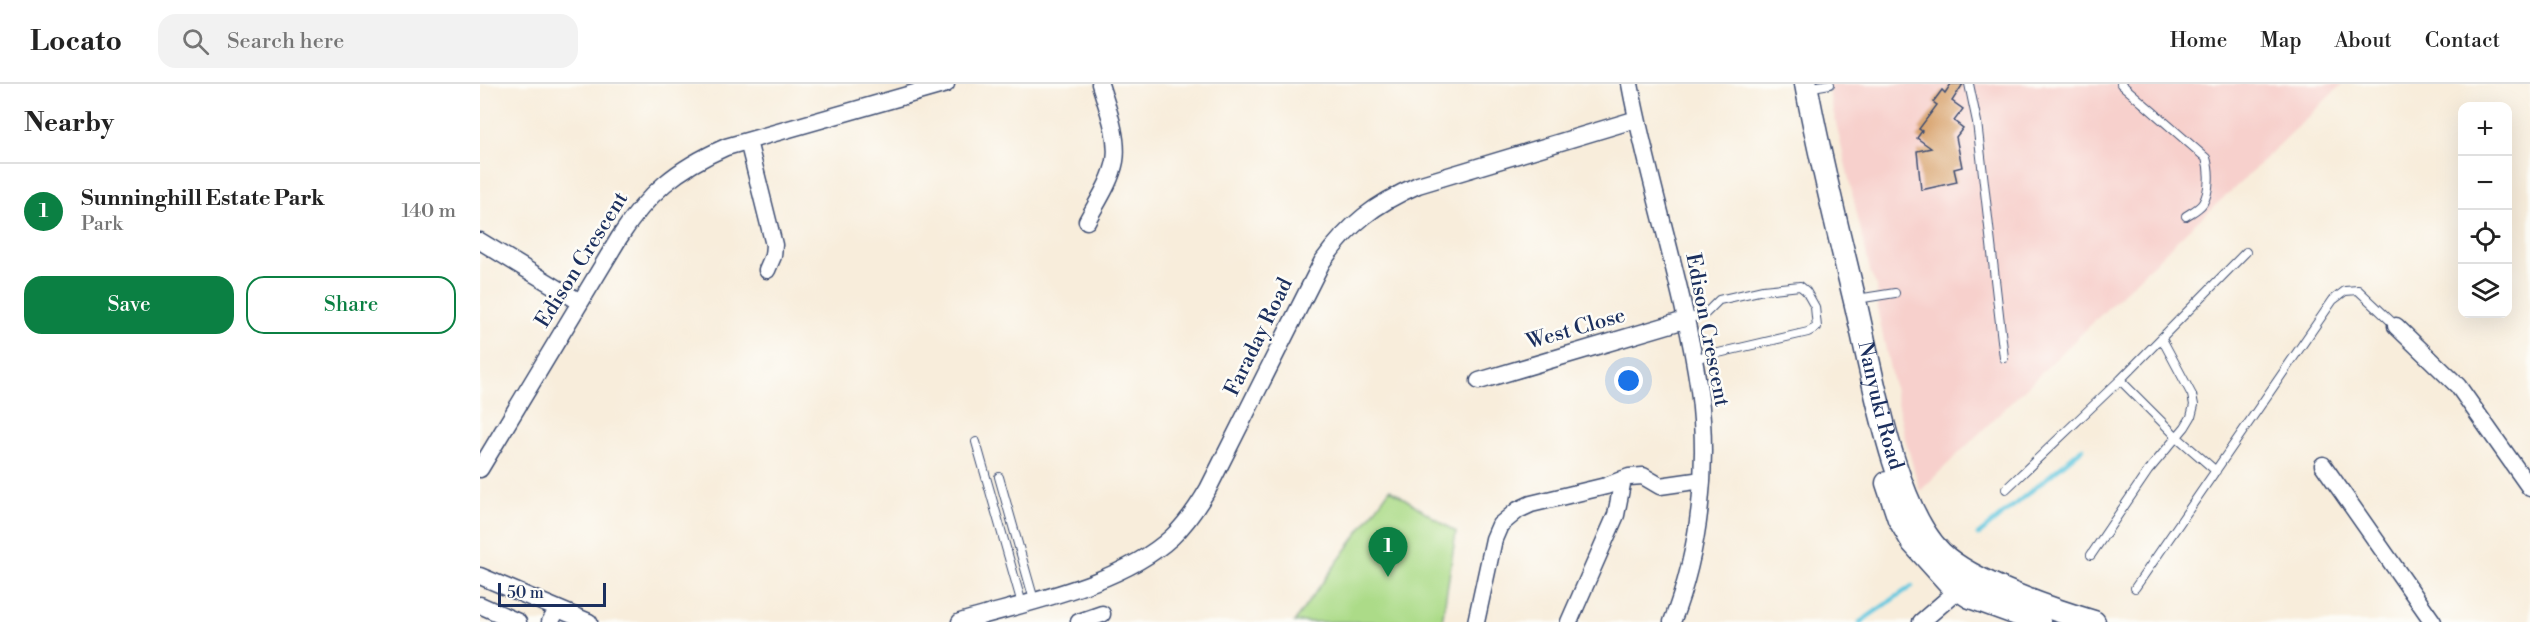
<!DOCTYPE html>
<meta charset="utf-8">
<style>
body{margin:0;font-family:"Libre Bodoni",serif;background:#f2f2f2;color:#222}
.controls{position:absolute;right:18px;top:18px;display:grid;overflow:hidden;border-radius:12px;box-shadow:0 6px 24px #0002}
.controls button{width:54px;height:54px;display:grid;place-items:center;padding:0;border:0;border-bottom:2px solid #e0e0e0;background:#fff;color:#222;font:30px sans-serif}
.scale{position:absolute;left:18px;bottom:15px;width:108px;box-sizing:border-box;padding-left:6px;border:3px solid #1b2f5e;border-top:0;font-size:16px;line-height:21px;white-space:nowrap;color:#1b2f5e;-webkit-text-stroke:4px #fdfcf7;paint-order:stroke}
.you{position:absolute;left:1149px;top:297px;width:21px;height:21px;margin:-15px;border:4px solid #fff;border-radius:50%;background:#1a73e8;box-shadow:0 0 0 9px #1a73e833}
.badge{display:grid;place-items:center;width:39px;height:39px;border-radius:50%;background:#0b8043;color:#fff;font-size:20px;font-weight:700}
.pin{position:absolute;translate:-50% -50px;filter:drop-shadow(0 2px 3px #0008)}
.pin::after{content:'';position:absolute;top:32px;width:21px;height:18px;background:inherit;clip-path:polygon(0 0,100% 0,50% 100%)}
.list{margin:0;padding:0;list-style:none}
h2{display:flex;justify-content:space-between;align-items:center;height:78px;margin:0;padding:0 24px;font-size:26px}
h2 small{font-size:20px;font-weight:400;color:#767676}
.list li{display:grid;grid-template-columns:39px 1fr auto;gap:18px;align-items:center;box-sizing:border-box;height:96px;padding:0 24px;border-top:2px solid #e0e0e0}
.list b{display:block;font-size:22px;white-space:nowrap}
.list p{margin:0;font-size:20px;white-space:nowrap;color:#767676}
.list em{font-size:20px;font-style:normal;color:#767676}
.actions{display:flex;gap:12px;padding:18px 24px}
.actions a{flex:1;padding:14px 0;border:2px solid #0b8043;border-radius:18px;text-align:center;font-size:21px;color:#0b8043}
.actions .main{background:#0b8043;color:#fff}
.icon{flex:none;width:33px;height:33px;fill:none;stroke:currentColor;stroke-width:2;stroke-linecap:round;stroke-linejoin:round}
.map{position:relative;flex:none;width:2050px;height:538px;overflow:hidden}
header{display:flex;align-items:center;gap:36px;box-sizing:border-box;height:84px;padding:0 30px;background:#fff;border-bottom:2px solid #e0e0e0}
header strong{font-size:28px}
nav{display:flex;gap:33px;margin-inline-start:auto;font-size:21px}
.search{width:420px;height:54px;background:#f2f2f2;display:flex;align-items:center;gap:15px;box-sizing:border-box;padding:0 21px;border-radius:18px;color:#767676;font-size:22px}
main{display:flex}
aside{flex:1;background:#fff}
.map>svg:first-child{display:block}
.built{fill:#f7d0cc}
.green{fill:#acdb88;stroke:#648573;stroke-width:1.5}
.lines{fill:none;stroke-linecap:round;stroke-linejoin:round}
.stream{stroke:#61c7df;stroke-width:4.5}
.building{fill:#d69d65}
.lane-casing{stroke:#3c4c71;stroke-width:10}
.street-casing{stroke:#3c4c71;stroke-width:19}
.secondary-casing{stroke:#3c4c71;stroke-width:25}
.lane{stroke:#fff;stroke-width:8}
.street{stroke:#fff;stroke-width:16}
.secondary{stroke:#fff;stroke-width:22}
.labels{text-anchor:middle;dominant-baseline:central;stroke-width:5;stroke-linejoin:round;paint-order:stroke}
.street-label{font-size:21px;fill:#1b2f5e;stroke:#fdfcf7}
</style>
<header>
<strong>Locato</strong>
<div class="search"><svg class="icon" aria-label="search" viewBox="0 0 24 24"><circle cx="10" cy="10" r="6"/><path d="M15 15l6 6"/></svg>Search here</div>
<nav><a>Home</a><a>Map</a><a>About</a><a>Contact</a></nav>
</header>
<main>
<aside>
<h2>Nearby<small></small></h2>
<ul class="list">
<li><span class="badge">1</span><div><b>Sunninghill Estate Park</b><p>Park</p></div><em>140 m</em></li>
</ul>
<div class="actions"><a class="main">Save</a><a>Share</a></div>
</aside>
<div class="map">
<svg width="2050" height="538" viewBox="0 0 2050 538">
<rect width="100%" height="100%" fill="#fdfcf7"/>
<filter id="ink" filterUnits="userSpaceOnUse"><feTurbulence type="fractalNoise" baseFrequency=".0167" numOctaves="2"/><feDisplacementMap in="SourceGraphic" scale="12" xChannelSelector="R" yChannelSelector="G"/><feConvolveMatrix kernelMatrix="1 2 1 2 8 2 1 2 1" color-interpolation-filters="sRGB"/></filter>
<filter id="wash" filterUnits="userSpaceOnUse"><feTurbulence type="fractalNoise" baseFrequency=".008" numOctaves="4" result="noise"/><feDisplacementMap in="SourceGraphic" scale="24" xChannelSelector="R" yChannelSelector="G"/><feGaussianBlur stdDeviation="1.35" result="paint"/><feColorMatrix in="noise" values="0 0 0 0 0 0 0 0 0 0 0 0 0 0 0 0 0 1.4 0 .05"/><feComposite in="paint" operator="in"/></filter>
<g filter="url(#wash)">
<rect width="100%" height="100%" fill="#f8eddb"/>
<path class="built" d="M 1347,0 L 1862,0 L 1761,98 L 1709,145 L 1440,407 L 1424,350 L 1398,229 L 1397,202 L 1391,191 Z"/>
<path class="green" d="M 910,405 L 976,448 L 962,538 L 814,538 Z"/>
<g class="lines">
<path class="stream" d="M 1498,451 L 1603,364
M 1380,538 L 1432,502"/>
</g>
<g id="blocks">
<path class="building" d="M 1471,0 L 1483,0 L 1472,17 L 1483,25 L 1474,37 L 1483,44 L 1476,53 L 1482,83 L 1474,85 L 1477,98 L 1441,106 L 1437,67 L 1451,64 L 1437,54 L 1442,47 L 1439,45 L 1457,21 L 1453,18 L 1462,6 L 1465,9 Z"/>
</g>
</g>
<g filter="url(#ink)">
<use href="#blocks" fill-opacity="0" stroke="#3c4c71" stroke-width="1.5"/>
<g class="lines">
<g class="lane-casing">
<path id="lane" d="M 1489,0 L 1497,38 L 1524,274
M 1641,0 L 1726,74 C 1730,86 1730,107 1723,119 C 1719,125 1712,128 1706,132
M 1327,4 L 1350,0
M 1377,215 L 1415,209
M 1205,236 L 1226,229 L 1239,216 L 1283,206 L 1320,202 L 1326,207 L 1335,223 L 1337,243 L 1328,248 L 1213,275
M 1640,296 L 1697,353 L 1736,387
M 496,358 L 542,520
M 519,393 L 554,516
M 1526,405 L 1640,296 L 1766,168
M 1611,471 L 1668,387 L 1705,343 L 1711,333 L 1714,321 L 1712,311 L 1682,255
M 1655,504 L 1853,216 L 1865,207 L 1878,206 L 1916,242"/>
</g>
<g class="street-casing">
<path id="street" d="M 1150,0 C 1169,102 1204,202 1219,306 C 1229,381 1220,467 1192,538
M 268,57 L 294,161 L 293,172 L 287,186
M 607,137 C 617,118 631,98 635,77 C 639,53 627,23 620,0
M 0,157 L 100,218
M 1916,242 L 1978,302 L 2050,404
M 999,297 L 1205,236
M 1843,381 L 1953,538
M 0,385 L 139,154 C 168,109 196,85 246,63 L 466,0
M 0,492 L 109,538
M 0,521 L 38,538
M 70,538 L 78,525
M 480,538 C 547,518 640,501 692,453 C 707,439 718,422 728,405 L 842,178 C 869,140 895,120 938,101 L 1157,35
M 599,538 L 622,530
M 996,538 L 1014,455 L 1020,441 L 1038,426 L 1051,420 L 1126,402 L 1149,393 L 1163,392 L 1180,402 L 1222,396
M 1089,538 L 1136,431 L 1143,395
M 1441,538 L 1485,500"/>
</g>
<g class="secondary-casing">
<g id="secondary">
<path id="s1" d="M 1326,0 C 1339,71 1357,142 1374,213 C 1391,281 1412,421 1461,469 C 1491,498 1573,526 1614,538"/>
<path d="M 1407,399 L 1419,435 L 1433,459 L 1470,500 L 1490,513 L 1559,538"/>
</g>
</g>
<use href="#lane" class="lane"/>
<use href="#street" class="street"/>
<use href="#secondary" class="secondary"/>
</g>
</g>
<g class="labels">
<g class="street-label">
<text transform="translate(102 176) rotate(-58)">Edison Crescent</text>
<text transform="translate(1096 245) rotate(-16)">West Close</text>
<text transform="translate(1227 246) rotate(79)">Edison Crescent</text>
<text transform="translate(779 253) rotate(-64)">Faraday Road</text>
<text stroke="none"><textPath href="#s1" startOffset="330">Nanyuki Road</textPath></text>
</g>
</g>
</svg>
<div class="controls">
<button>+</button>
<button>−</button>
<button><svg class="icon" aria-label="locate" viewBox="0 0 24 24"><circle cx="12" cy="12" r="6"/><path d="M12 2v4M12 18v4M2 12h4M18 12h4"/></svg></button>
<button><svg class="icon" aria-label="layers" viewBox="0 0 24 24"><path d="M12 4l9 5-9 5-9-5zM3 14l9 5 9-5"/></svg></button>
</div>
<div class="scale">50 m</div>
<div class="you"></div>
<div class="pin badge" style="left:908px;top:493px">1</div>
</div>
</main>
